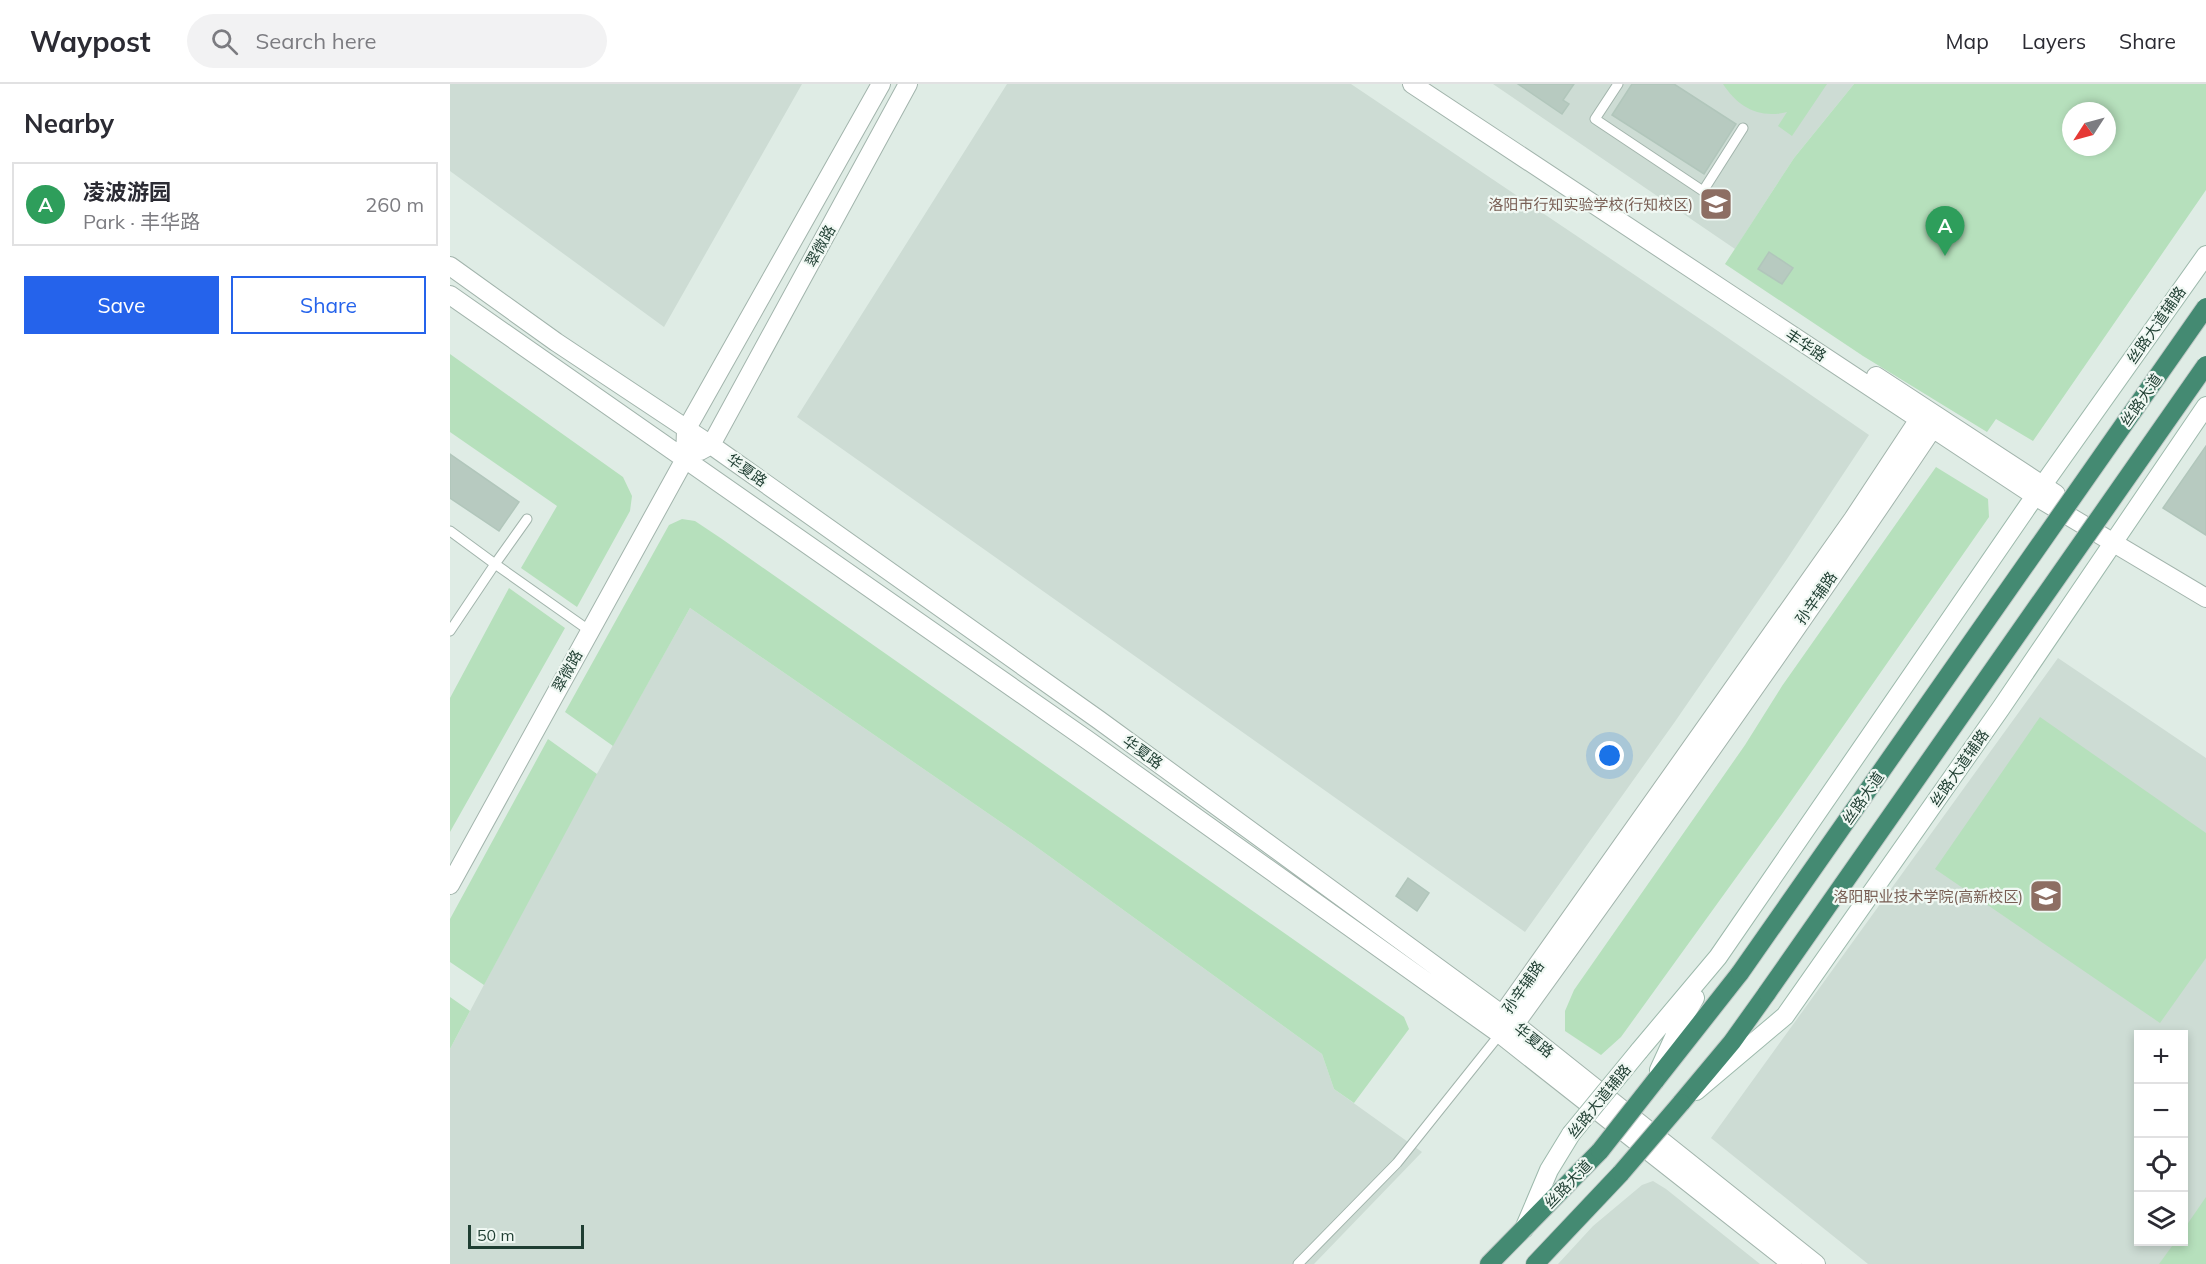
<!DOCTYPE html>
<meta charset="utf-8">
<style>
body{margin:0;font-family:Mulish,"Noto Sans SC",sans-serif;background:#f2f2f3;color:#2b2b33}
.controls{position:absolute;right:18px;bottom:18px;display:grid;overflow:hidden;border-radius:0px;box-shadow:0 3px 9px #0003}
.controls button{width:54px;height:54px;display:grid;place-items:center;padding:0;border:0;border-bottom:2px solid #e1e1e2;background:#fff;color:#2b2b33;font:30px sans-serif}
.compass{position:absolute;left:1612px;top:18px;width:54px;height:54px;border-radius:50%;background:#fff;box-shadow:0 3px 9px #0003;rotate:234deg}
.scale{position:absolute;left:18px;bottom:15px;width:116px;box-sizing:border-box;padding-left:6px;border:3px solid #1f3e32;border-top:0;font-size:16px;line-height:21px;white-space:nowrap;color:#1f3e32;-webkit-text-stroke:4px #f0f8f3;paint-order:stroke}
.you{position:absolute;left:1160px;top:672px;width:21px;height:21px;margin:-15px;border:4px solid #fff;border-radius:50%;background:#1a73e8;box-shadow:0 0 0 9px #1a73e833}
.badge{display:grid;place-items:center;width:39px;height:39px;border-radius:50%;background:#2563eb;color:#fff;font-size:20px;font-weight:700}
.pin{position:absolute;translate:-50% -50px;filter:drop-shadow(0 2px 3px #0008)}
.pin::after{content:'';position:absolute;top:32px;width:21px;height:18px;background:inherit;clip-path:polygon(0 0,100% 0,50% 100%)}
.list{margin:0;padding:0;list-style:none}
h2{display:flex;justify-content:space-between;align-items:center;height:78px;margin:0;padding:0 24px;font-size:26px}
h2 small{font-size:20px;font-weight:400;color:#7c7c81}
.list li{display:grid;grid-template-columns:39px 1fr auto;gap:18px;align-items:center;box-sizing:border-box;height:84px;margin:0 12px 12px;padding:0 12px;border:2px solid #e1e1e2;border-radius:0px}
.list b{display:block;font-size:22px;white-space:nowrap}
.list p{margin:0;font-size:20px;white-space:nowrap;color:#7c7c81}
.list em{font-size:20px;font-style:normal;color:#7c7c81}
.actions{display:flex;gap:12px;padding:18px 24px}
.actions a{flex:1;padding:14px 0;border:2px solid #2563eb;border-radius:0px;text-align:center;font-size:21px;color:#2563eb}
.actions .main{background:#2563eb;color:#fff}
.icon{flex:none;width:33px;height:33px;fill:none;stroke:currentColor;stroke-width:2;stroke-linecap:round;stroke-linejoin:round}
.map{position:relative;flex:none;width:1756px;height:1180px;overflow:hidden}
header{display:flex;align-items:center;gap:36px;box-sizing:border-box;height:84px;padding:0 30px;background:#fff;border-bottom:2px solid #e1e1e2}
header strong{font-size:28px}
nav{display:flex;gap:33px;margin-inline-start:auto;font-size:21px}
.search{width:420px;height:54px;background:#f2f2f3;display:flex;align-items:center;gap:15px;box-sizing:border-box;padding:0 21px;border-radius:33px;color:#7c7c81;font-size:22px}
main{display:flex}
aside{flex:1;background:#fff}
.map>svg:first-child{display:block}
.built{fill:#cddcd4;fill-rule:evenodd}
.green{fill:#b6e0bc;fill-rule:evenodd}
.building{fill:#b7cac0;stroke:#b1c6bb;stroke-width:1.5}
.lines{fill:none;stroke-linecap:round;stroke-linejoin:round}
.service-casing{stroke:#a2b4ac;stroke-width:11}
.tertiary-casing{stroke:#a2b4ac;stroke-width:20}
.secondary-casing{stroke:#9db9ac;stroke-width:20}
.trunk-casing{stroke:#c0c9c6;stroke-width:20}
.service{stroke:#fff;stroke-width:9}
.tertiary{stroke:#fff;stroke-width:18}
.secondary{stroke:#fff;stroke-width:18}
.trunk{stroke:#448a72;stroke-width:18}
.secondary-bridge-casing{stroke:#9db9ac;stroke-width:20;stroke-linecap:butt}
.trunk-bridge-casing{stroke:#c0c9c6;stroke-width:20;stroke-linecap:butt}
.secondary-bridge{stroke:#fff;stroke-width:18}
.trunk-bridge{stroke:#448a72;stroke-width:18}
.labels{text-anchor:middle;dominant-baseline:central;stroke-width:4.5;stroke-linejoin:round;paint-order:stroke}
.education-label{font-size:15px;fill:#785e54;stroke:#f0f8f3;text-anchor:end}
.street-label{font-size:15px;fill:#1f3e32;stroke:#f0f8f3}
</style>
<header>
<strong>Waypost</strong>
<div class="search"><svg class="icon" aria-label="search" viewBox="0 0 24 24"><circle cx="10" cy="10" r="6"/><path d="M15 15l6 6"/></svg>Search here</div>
<nav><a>Map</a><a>Layers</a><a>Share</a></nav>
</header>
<main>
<aside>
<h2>Nearby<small></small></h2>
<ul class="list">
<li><span class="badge" style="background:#2e9e5b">A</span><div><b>凌波游园</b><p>Park · 丰华路</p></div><em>260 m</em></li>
</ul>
<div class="actions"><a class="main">Save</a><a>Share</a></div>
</aside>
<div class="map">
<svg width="1756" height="1180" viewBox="0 0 1756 1180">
<rect width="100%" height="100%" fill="#dfece5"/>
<path class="built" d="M 0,0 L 352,0 L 214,243 L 0,87 Z
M 557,0 L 901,0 L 1265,245 L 1419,351 L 1337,475 L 1224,639 L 1075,848 L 347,333 Z
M 1043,0 L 1404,0 L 1344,74 L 1285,165 Z
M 240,524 L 581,759 L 872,970 L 884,1005 L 972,1068 L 864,1180 L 0,1180 L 0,965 L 122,734 Z
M 1608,574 L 1756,674 L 1756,1180 L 1418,1180 L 1261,1054 ZM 1688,950 L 1734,950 L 1734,1158 L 1688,1158 Z
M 1203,1097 L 1216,1105 L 1310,1180 L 1108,1180 L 1143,1142 L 1192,1101 Z"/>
<path class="green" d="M 1273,0 L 1377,0 L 1342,52 L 1328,42 L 1337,28 C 1309,35 1288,23 1273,0 Z
M 1404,0 L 1756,0 L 1756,106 L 1583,357 L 1546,335 L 1537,348 L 1413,272 L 1275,180 L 1344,74 ZM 1621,27 L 1657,27 L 1657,63 L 1621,63 Z
M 0,270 L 173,393 L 182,412 L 180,427 L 127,523 L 71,484 L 107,422 L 0,348 Z
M 1486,383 L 1538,415 L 1539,433 L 1332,730 L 1171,953 L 1151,971 L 1115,947 L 1115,927 L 1124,906 L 1295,661 L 1332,602 Z
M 232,435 L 245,437 L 272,455 L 954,933 L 959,945 L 904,1019 L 884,1005 L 872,970 L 581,759 L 240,524 L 163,662 L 115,628 L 219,441 Z
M 59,504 L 115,544 L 0,748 L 0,614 Z
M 1590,633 L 1756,749 L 1756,874 L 1710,939 L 1485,785 Z
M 98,655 L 147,690 L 34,901 L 0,878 L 0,835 Z
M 0,913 L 20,927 L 0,965 Z
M 1756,1113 L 1756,1180 L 1709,1180 L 1725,1158 L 1734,1158 L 1734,1145 Z"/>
<path class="building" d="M 1068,0 L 1124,0 L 1113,16 L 1119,20 L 1112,30 Z
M 1182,0 L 1224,0 L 1286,40 L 1254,90 L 1162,31 Z
M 1319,168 L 1343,184 L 1332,200 L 1308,185 Z
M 1756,362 L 1756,451 L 1713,424 Z
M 0,370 L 69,418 L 49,447 L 0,414 Z
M 958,794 L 979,809 L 967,827 L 946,812 Z"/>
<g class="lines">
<g class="service-casing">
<path id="service" d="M 1168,0 L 1145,35 L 1253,107 L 1293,44
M 77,435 L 45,480 L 140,547
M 0,447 L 45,480 L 0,547
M 848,1180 L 947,1079 L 1050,950"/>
</g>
<g class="tertiary-casing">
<path id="tertiary" d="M 962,0 L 1585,412 L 1756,514
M 0,182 L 106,258 L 261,361 L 649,636 L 1065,940 L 1366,1180
M 0,211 L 636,655 L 1050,950 L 1342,1180
M 1426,292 L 1606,410
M 250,367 L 261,361 L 458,0
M 0,801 L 235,375 L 236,346 L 431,0
M 1051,942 L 1052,931 L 1403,435 L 1475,326
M 1056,946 L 1065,940 C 1209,741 1352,540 1489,335"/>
</g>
<g class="secondary-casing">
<path id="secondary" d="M 1189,967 L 1268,873 L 1578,422 L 1756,171
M 1209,986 L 1231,938 L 1245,914
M 1246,1007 L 1335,932 L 1551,624 L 1756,322
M 1074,1145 L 1099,1086 L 1121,1050"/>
</g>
<g class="trunk-casing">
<path id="trunk" d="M 1205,997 L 1290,889
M 1231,1019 L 1282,958 L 1317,909
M 1039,1180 L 1150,1067
M 1085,1180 L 1171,1089"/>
</g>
<use href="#service" class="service"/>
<use href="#tertiary" class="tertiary"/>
<use href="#secondary" class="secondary"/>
<use href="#trunk" class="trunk"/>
<g class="secondary-bridge-casing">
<path id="secondary-bridge" d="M 1121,1050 L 1189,967"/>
</g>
<g class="trunk-bridge-casing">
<path id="trunk-bridge" d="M 1290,889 L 1756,223
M 1317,909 L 1756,281
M 1150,1067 L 1205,997
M 1171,1089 L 1231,1019"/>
</g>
<use href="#secondary-bridge" class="secondary-bridge"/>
<use href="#trunk-bridge" class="trunk-bridge"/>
</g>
<defs>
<g id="school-square" transform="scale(1.725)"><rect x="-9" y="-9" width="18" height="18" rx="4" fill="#8d6e63" stroke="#f0f8f3"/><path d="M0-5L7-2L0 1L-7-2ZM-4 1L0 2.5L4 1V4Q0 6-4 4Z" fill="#fff"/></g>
<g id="university-square" transform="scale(1.725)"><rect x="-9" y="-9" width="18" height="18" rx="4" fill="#8d6e63" stroke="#f0f8f3"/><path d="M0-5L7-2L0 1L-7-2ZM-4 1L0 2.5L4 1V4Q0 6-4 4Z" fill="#fff"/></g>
</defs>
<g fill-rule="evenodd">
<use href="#school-square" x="1266" y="120"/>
<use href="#university-square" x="1596" y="812"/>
</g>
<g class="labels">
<g class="education-label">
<text x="1243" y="120">洛阳市行知实验学校(行知校区)</text>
<text x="1573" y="812">洛阳职业技术学院(高新校区)</text>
</g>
<g class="street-label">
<text transform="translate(370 162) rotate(-61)">翠微路</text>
<text transform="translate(1706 241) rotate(-55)">丝路大道辅路</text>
<text transform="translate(1356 261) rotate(33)">丰华路</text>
<text transform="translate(1691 316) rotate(-55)">丝路大道</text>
<text transform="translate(297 386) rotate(35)">华夏路</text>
<text transform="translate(1366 514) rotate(-55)">孙辛辅路</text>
<text transform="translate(117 587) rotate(-61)">翠微路</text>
<text transform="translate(693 668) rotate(36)">华夏路</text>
<text transform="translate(1509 684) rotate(-55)">丝路大道辅路</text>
<text transform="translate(1413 714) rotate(-55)">丝路大道</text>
<text transform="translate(1073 903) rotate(-55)">孙辛辅路</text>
<text transform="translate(1084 956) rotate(38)">华夏路</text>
<text transform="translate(1149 1017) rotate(-51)">丝路大道辅路</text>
<text transform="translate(1118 1100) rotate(-46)">丝路大道</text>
</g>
</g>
</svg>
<div class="controls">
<button>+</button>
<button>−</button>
<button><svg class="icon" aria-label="locate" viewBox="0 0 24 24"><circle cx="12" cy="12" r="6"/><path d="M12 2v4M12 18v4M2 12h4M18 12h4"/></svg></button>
<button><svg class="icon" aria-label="layers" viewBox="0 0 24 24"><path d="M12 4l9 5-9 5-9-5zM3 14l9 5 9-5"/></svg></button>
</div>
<svg class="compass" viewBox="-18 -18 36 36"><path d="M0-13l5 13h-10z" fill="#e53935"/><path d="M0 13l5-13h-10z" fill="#7c7c81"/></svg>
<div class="scale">50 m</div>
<div class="you"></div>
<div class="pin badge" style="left:1495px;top:172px;background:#2e9e5b">A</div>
</div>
</main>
